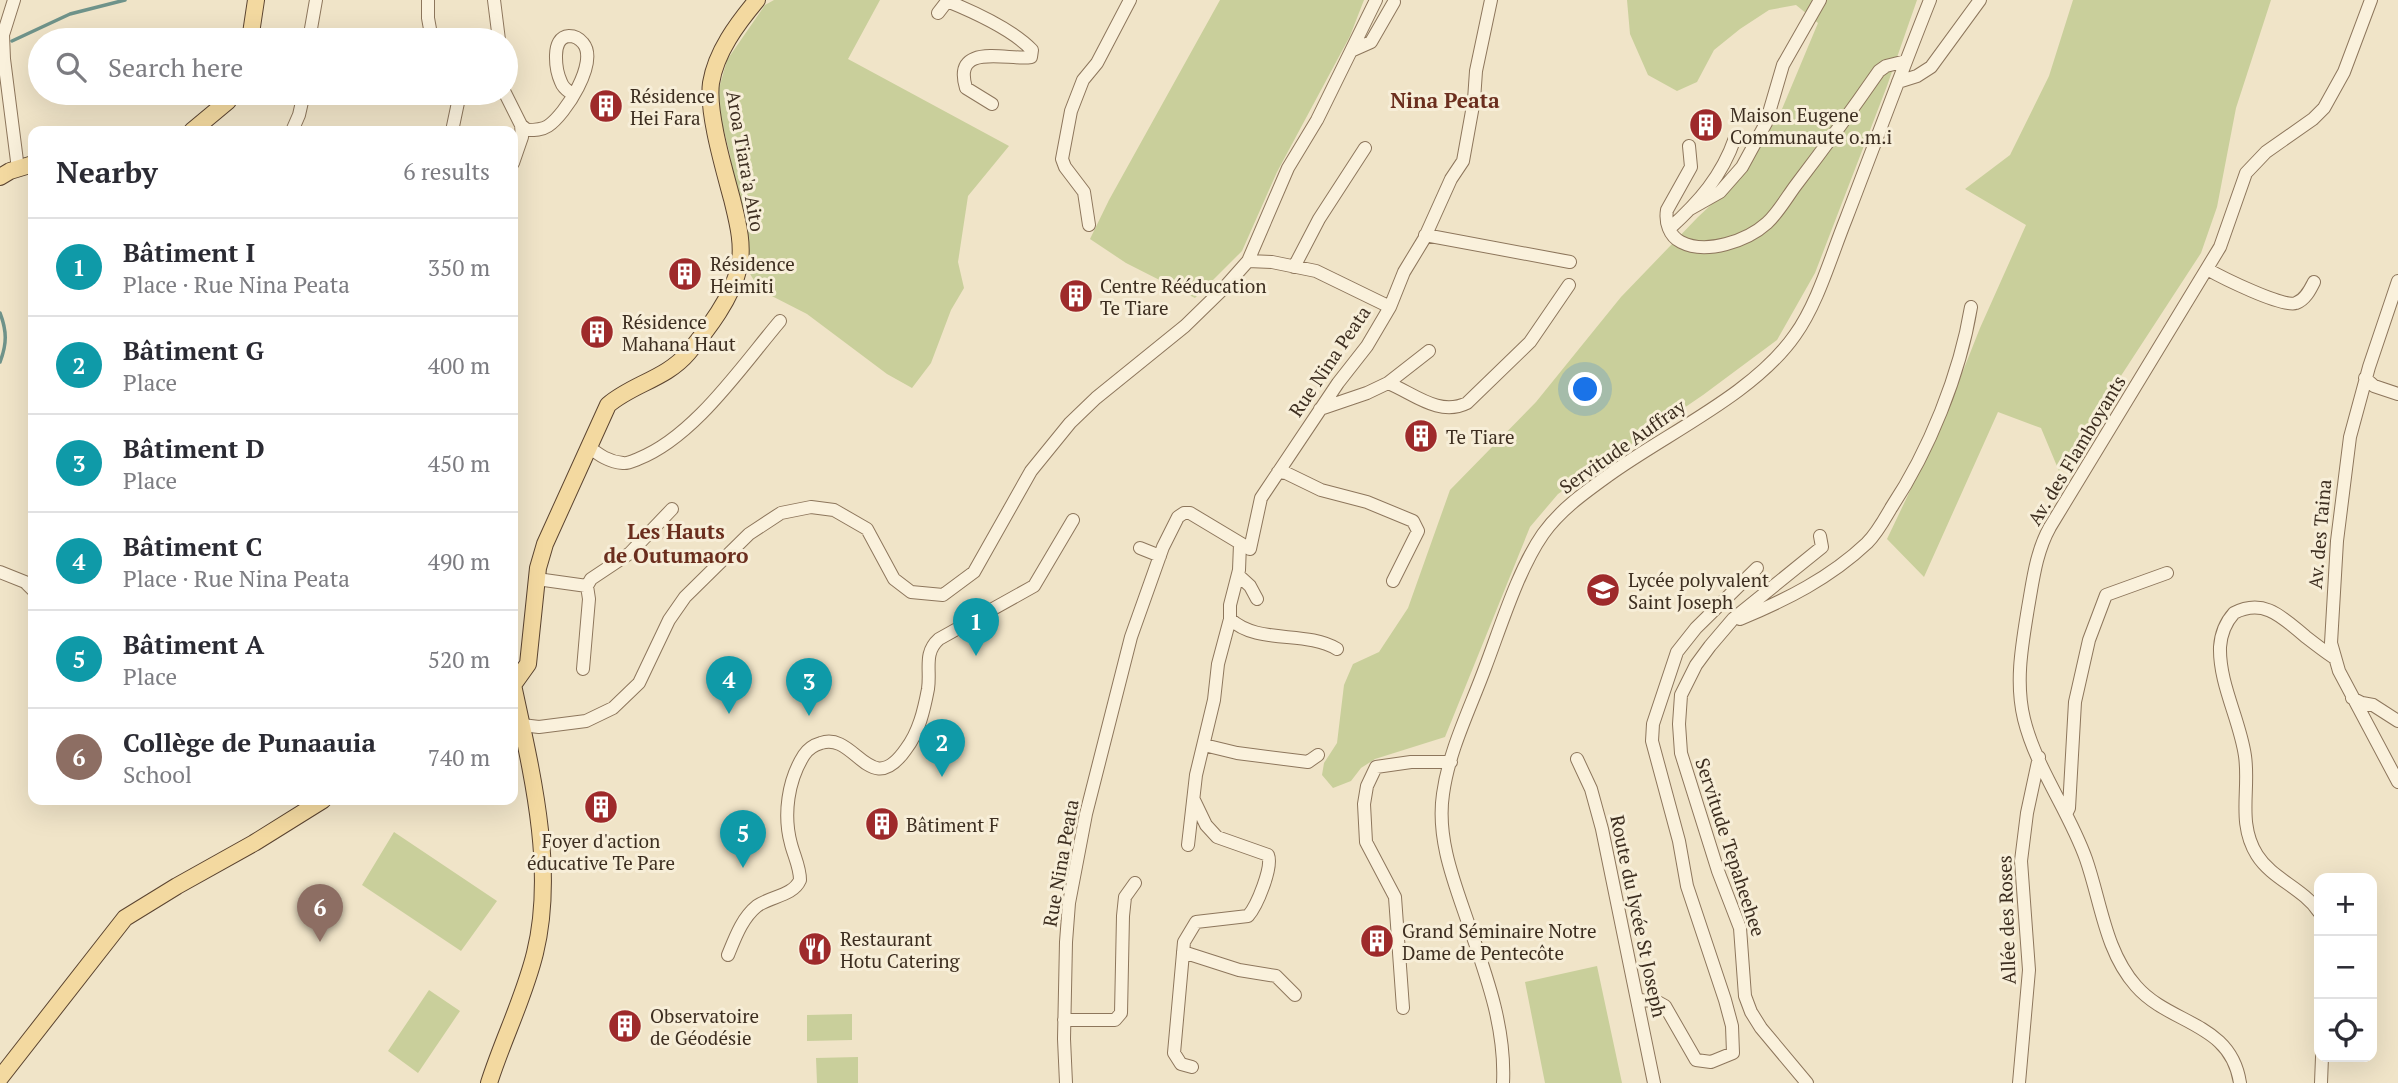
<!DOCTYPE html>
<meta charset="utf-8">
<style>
body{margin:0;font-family:"PT Serif",serif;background:#f7f7f7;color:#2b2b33}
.controls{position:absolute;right:21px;bottom:21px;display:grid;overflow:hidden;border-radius:14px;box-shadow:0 7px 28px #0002}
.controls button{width:63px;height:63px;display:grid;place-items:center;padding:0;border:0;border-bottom:2px solid #e1e1e2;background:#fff;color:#2b2b33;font:35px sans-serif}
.you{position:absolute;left:1586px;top:390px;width:24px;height:24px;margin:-18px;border:5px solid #fff;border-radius:50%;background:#1a73e8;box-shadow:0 0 0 10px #1a73e833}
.badge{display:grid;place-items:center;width:46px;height:46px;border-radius:50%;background:#9e2a2b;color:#fff;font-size:23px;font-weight:700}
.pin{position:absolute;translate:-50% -58px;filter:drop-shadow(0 2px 4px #0008)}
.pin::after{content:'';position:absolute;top:37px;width:24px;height:21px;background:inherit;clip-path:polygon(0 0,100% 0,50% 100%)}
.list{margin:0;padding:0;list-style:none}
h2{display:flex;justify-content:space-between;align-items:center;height:91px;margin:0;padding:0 28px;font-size:30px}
h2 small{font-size:23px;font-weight:400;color:#7c7c81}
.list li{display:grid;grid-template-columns:46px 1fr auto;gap:21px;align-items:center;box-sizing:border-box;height:98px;padding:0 28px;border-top:2px solid #e1e1e2}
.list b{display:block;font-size:26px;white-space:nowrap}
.list p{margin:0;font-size:23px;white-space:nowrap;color:#7c7c81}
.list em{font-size:23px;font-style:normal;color:#7c7c81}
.icon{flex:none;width:38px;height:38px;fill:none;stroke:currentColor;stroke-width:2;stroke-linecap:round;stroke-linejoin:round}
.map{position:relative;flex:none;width:2398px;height:1083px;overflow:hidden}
.search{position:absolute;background:#fff;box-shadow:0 7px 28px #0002;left:28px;top:28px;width:490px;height:77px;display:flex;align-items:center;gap:18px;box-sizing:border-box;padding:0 24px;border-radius:38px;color:#7c7c81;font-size:26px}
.panel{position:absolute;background:#fff;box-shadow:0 7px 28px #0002;left:28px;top:126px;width:490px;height:679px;border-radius:14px}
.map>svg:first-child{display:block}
.green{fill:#c9cf9b}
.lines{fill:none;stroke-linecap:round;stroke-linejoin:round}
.stream{stroke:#6f938a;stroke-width:3.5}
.minor-casing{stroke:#8d765c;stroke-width:14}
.major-casing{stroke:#5b4430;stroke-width:18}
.minor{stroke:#faf1dc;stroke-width:12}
.major{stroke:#f3d9a0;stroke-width:16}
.labels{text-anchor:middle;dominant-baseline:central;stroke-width:6;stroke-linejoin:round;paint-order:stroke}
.poi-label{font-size:19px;fill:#3d2e20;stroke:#f7eed8;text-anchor:start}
.street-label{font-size:19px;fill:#3d2e20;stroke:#f7eed8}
.neighbourhood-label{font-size:21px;font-weight:bold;fill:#6b2e1e;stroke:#f7eed8}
</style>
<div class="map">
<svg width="2398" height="1083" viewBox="0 0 2398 1083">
<rect width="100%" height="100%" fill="#f0e4c8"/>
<path class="green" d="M 774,0 L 880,0 L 848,59 L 1009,146 L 968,196 L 958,262 L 964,288 L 951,310 L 931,363 L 912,388 L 887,374 L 807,314 L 760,290 L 747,269 L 730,155 L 716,99 L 727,60 L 765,5 Z
M 1220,0 L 1364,0 L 1350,36 L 1277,172 L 1242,251 L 1195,298 L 1126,263 L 1090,239 L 1109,200 Z
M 1627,0 L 1917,0 L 1887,86 L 1815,273 L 1777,340 L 1703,395 L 1558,494 L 1530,527 L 1445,737 L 1375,759 L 1361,768 L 1351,781 L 1333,788 L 1322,775 L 1324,763 L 1337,743 L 1344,685 L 1353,664 L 1379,652 L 1408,608 L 1450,490 L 1536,402 L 1621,297 L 1698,217 L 1746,172 L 1782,109 L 1818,23 L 1796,5 L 1769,10 L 1740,29 L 1714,50 L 1697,82 L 1677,91 L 1648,75 L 1630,34 Z
M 2073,0 L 2271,0 L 2236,108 L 2217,207 L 2201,253 L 2059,471 L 2041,428 L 1998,412 L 1924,577 L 1887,539 L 1942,424 L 1980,328 L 2026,225 L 1965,189 L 2010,155 L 2049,76 Z
M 394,832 L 497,901 L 461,951 L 362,885 Z
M 1597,966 L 1622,1083 L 1545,1083 L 1525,982 Z
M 429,990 L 460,1011 L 418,1073 L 388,1051 Z
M 852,1014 L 852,1040 L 807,1041 L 807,1015 Z
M 858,1057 L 858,1083 L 817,1083 L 816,1058 Z"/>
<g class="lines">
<path class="stream" d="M 12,41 L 70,14 L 125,0
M 0,313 C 7,331 7,344 0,362"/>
<g class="minor-casing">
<path id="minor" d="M 14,0 L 3,35 L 4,59 L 18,169
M 428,0 L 428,18 L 432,40
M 494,0 L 499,40
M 947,1 C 974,12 1012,29 1032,50 L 1031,57 C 1009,61 952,41 966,88 L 992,104
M 938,13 L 948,0
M 309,40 L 316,0
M 1353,50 L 1371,42 L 1394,2
M 1898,82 L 1917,76 L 1931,67 L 1980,0
M 505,93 L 521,125 L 527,130 C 535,130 542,130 548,126 C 565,115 599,62 583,43 C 579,38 574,36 569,36 C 550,37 556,71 561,82 C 563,88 568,91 572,94
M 292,131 L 299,115 L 304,93
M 452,131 L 460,93
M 1689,146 L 1691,167 L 1667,210 C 1665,222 1669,236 1681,242 C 1706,255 1747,241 1767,223 C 1778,213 1787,197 1796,185 C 1825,147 1852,110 1879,71 L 1886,66 L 1906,61
M 513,163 L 522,137 L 521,125
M 1690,209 L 1720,192 L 1742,167 L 1766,123 L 1783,65 L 1820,0
M 1089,225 L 1084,192 L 1065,167 L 1062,159 L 1071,111 L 1083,80 L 1097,63 L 1130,0
M 1669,229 C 1699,202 1722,176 1735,138
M 1425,235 L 1570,262
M 1248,261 L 1288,168 L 1317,120 L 1376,0
M 1294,267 L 1319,219 L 1365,148
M 2207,269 C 2221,277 2283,308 2296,303 C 2305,300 2310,290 2314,282
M 2398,281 L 2369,367 L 2350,437 L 2337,541 L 2331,643 L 2339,671 L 2398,782
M 1390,307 L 1404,272 L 1424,239 L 1451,179 L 1463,161 L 1474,100 L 1476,71 L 1491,0
M 2365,378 L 2374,386 L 2398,394
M 1388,383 C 1413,393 1439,417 1467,403 L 1530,342 L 1569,285
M 1320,409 L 1367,393 L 1388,383 L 1429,351
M 589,447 C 599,455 609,462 623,463 C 627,464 633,461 638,459 C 694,437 741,367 780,321
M 1278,472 L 1286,473 L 1321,490 L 1367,502 L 1413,521 L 1418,531 L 1393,581
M 1140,548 L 1160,556
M 0,572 L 25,582 L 33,590
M 1238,575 L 1250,586 L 1257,599
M 537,579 L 587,586 L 591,579 L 630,553 L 672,509
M 1230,619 C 1258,645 1305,630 1337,649
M 1740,619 C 1786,600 1830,578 1867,543 C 1877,533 1884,520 1891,508 C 1929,451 1960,374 1971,307
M 583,669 L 589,599 L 587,586
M 2352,698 L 2362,703 L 2373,705 L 2398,721
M 522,725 L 539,727 L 586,721 L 613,708 L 639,683 L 669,620 L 685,597 L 749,534 L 781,513 L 811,507 L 834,510 L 867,529 L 894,579 L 911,592 L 943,595 L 974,572 L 1031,471 L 1070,423 L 1096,398 L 1185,326 L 1224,288 L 1248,261 L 1272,262 L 1316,271 L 1390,307 L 1367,346 L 1338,383 L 1261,498 L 1250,549 L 1190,513 L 1184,513 L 1178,517 L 1163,547 L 1131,637 L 1086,814 L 1069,903 L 1066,942 L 1064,1039 L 1066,1083
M 1204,745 L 1237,753 L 1308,762 L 1318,755
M 1577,759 L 1591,789 L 1602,829 L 1654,1083
M 2067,812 L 2069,808 L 2075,702 L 2089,640 L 2106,595 L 2167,573
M 1188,845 L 1196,775 L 1214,700 L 1218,664 L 1230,619 L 1230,605 L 1239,570 L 1240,544
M 2319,912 C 2303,888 2272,879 2257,855 C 2237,823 2250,790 2245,756 C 2240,720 2219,684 2220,647 C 2221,633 2225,623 2234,613 C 2265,597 2284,619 2306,637 C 2315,644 2324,651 2333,657
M 1183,952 L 1239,970 L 1276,976 L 1295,995
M 728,955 C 735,938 742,918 757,906 C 771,896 793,896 800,880 C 800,867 794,856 791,844 C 783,815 788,780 804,755 C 808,749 814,745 821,743 C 855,731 870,801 906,749 C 919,732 924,710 928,689 C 931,670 923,653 939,639 L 1034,586 L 1073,520
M 1638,1000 L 1656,1001 L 1665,1006 L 1696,1060 L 1711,1062 L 1733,1053 L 1732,1026 L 1725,1000 L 1687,886 L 1679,841 L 1652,741 L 1653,724 L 1677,652 L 1696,628 L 1757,568
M 1403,1008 L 1395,897 L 1366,842 L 1364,804 L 1367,786 L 1376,767 L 1411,762 L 1451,762
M 1064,1020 L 1115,1020 L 1121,1013 L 1123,916 L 1125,897 L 1135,883
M 1192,1067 L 1181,1064 L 1174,1053 L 1184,942 L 1196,922 L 1248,916 C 1257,906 1273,867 1268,855 L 1217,837 L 1206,825 L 1194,800
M 1503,1083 C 1506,1023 1483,967 1464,911 C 1451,874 1437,834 1443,794 C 1449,750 1470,709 1485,668 C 1501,626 1518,570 1543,534 C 1560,510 1584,493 1609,475 C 1667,433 1754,394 1795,335 C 1818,303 1831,256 1846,219 C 1874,146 1901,73 1930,0
M 1807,1083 L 1761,1028 L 1751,1012 L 1745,996 L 1740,928 L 1718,871 L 1681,753 L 1679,724 L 1681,695 L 1696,665 L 1710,646 L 1733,619 L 1822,547 L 1820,536
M 2019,1083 L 2029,970 L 2021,861 L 2027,813 L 2039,757
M 2240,1083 C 2231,1022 2170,1025 2136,986 C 2105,951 2101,902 2086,859 C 2069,811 2036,768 2024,719 C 2015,682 2022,645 2028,608 C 2033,580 2036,552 2050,527 L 2220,247 L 2246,173 L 2266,152 L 2313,119 L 2324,108 L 2344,72 L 2371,0
M 2321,1083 L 2322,1057"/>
</g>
<g class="major-casing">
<path id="major" d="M 250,40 L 256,0
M 192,131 L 228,101 L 232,93
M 0,177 L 10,171 L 33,164
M 513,685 L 528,664 L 538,568 L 545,544 L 608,405 C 632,384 666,379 688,353 C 708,329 732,298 739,267 C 744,244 737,220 732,199 C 724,169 707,112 711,83 C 716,52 737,24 757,0
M 0,1078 L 125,918 L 177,886 L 254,843 L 323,800
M 489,1083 C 503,1039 524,998 535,953 C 556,868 531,769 513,685"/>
</g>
<use href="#minor" class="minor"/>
<use href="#major" class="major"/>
</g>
<defs>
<g id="building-disc" transform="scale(1.75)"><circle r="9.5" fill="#9e2a2b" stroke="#f7eed8"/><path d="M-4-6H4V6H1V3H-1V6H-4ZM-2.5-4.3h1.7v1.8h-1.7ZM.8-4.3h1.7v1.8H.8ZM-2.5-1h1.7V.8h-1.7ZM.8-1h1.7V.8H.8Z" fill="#fff"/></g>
<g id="school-disc" transform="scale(1.75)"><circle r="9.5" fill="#9e2a2b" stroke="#f7eed8"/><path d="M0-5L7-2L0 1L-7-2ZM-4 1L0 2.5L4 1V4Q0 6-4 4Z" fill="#fff"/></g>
<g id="restaurant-disc" transform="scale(1.75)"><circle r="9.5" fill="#9e2a2b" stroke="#f7eed8"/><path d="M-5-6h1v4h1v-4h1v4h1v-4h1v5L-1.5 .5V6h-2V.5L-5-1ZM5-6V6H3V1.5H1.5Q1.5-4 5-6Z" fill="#fff"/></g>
</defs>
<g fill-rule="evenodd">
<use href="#building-disc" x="606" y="106"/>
<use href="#building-disc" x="1706" y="125"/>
<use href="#building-disc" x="685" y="274"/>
<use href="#building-disc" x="1076" y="296"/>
<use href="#building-disc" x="597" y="332"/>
<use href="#building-disc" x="1421" y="436"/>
<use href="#school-disc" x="1603" y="590"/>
<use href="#building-disc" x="601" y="807"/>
<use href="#building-disc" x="882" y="824"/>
<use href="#building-disc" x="1377" y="941"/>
<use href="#restaurant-disc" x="815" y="949"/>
<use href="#building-disc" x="625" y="1026"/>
</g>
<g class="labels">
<g class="poi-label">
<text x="630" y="95">Résidence<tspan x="630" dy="22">Hei Fara</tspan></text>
<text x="1730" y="114">Maison Eugene<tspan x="1730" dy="22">Communaute o.m.i</tspan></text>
<text x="710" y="263">Résidence<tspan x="710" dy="22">Heimiti</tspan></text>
<text x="1100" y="285">Centre Rééducation<tspan x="1100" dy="22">Te Tiare</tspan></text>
<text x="622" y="321">Résidence<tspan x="622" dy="22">Mahana Haut</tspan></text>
<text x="1446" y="436">Te Tiare</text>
<text x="1628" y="579">Lycée polyvalent<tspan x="1628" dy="22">Saint Joseph</tspan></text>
<text x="906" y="824">Bâtiment F</text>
<text x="601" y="840" text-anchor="middle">Foyer d'action<tspan x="601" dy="22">éducative Te Pare</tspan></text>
<text x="1402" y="930">Grand Séminaire Notre<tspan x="1402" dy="22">Dame de Pentecôte</tspan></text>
<text x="840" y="938">Restaurant<tspan x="840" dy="22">Hotu Catering</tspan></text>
<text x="650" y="1015">Observatoire<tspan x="650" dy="22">de Géodésie</tspan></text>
</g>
<g class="street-label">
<text transform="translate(746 161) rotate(80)">Aroa Tiara'a Aito</text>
<text transform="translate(1329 361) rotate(-56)">Rue Nina Peata</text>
<text transform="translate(1622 446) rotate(-35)">Servitude Auffray</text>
<text transform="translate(2076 450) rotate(-59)">Av. des Flamboyants</text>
<text transform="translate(2319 534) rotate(-85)">Av. des Taina</text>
<text transform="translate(1731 847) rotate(72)">Servitude Tepaheehee</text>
<text transform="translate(1060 863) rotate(-80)">Rue Nina Peata</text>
<text transform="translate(1639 916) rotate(78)">Route du lycée St Joseph</text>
<text transform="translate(2006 920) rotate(-92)">Allée des Roses</text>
</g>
<g class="neighbourhood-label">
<text x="1445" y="100">Nina Peata</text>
<text x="676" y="531">Les Hauts<tspan x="676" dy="24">de Outumaoro</tspan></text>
</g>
</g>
</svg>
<div class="controls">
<button>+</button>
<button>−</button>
<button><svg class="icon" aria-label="locate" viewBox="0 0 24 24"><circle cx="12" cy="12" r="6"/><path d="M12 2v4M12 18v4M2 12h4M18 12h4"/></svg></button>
</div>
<div class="you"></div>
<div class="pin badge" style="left:976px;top:656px;background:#0f9aa8">1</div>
<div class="pin badge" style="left:942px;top:777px;background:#0f9aa8">2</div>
<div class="pin badge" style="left:809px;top:716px;background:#0f9aa8">3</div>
<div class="pin badge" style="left:729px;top:714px;background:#0f9aa8">4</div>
<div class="pin badge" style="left:743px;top:868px;background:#0f9aa8">5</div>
<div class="pin badge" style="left:320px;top:942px;background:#8d6e63">6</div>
<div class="search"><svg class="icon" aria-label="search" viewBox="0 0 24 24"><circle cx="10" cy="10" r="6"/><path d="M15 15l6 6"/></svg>Search here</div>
<section class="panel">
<h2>Nearby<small>6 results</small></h2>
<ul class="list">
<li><span class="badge" style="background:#0f9aa8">1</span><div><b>Bâtiment I</b><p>Place · Rue Nina Peata</p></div><em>350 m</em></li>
<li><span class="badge" style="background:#0f9aa8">2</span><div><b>Bâtiment G</b><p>Place</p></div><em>400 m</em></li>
<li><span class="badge" style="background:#0f9aa8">3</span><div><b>Bâtiment D</b><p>Place</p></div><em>450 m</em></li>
<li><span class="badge" style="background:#0f9aa8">4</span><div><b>Bâtiment C</b><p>Place · Rue Nina Peata</p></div><em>490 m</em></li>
<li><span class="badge" style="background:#0f9aa8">5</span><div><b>Bâtiment A</b><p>Place</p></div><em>520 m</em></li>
<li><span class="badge" style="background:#8d6e63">6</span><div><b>Collège de Punaauia</b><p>School</p></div><em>740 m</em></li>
</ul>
</section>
</div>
